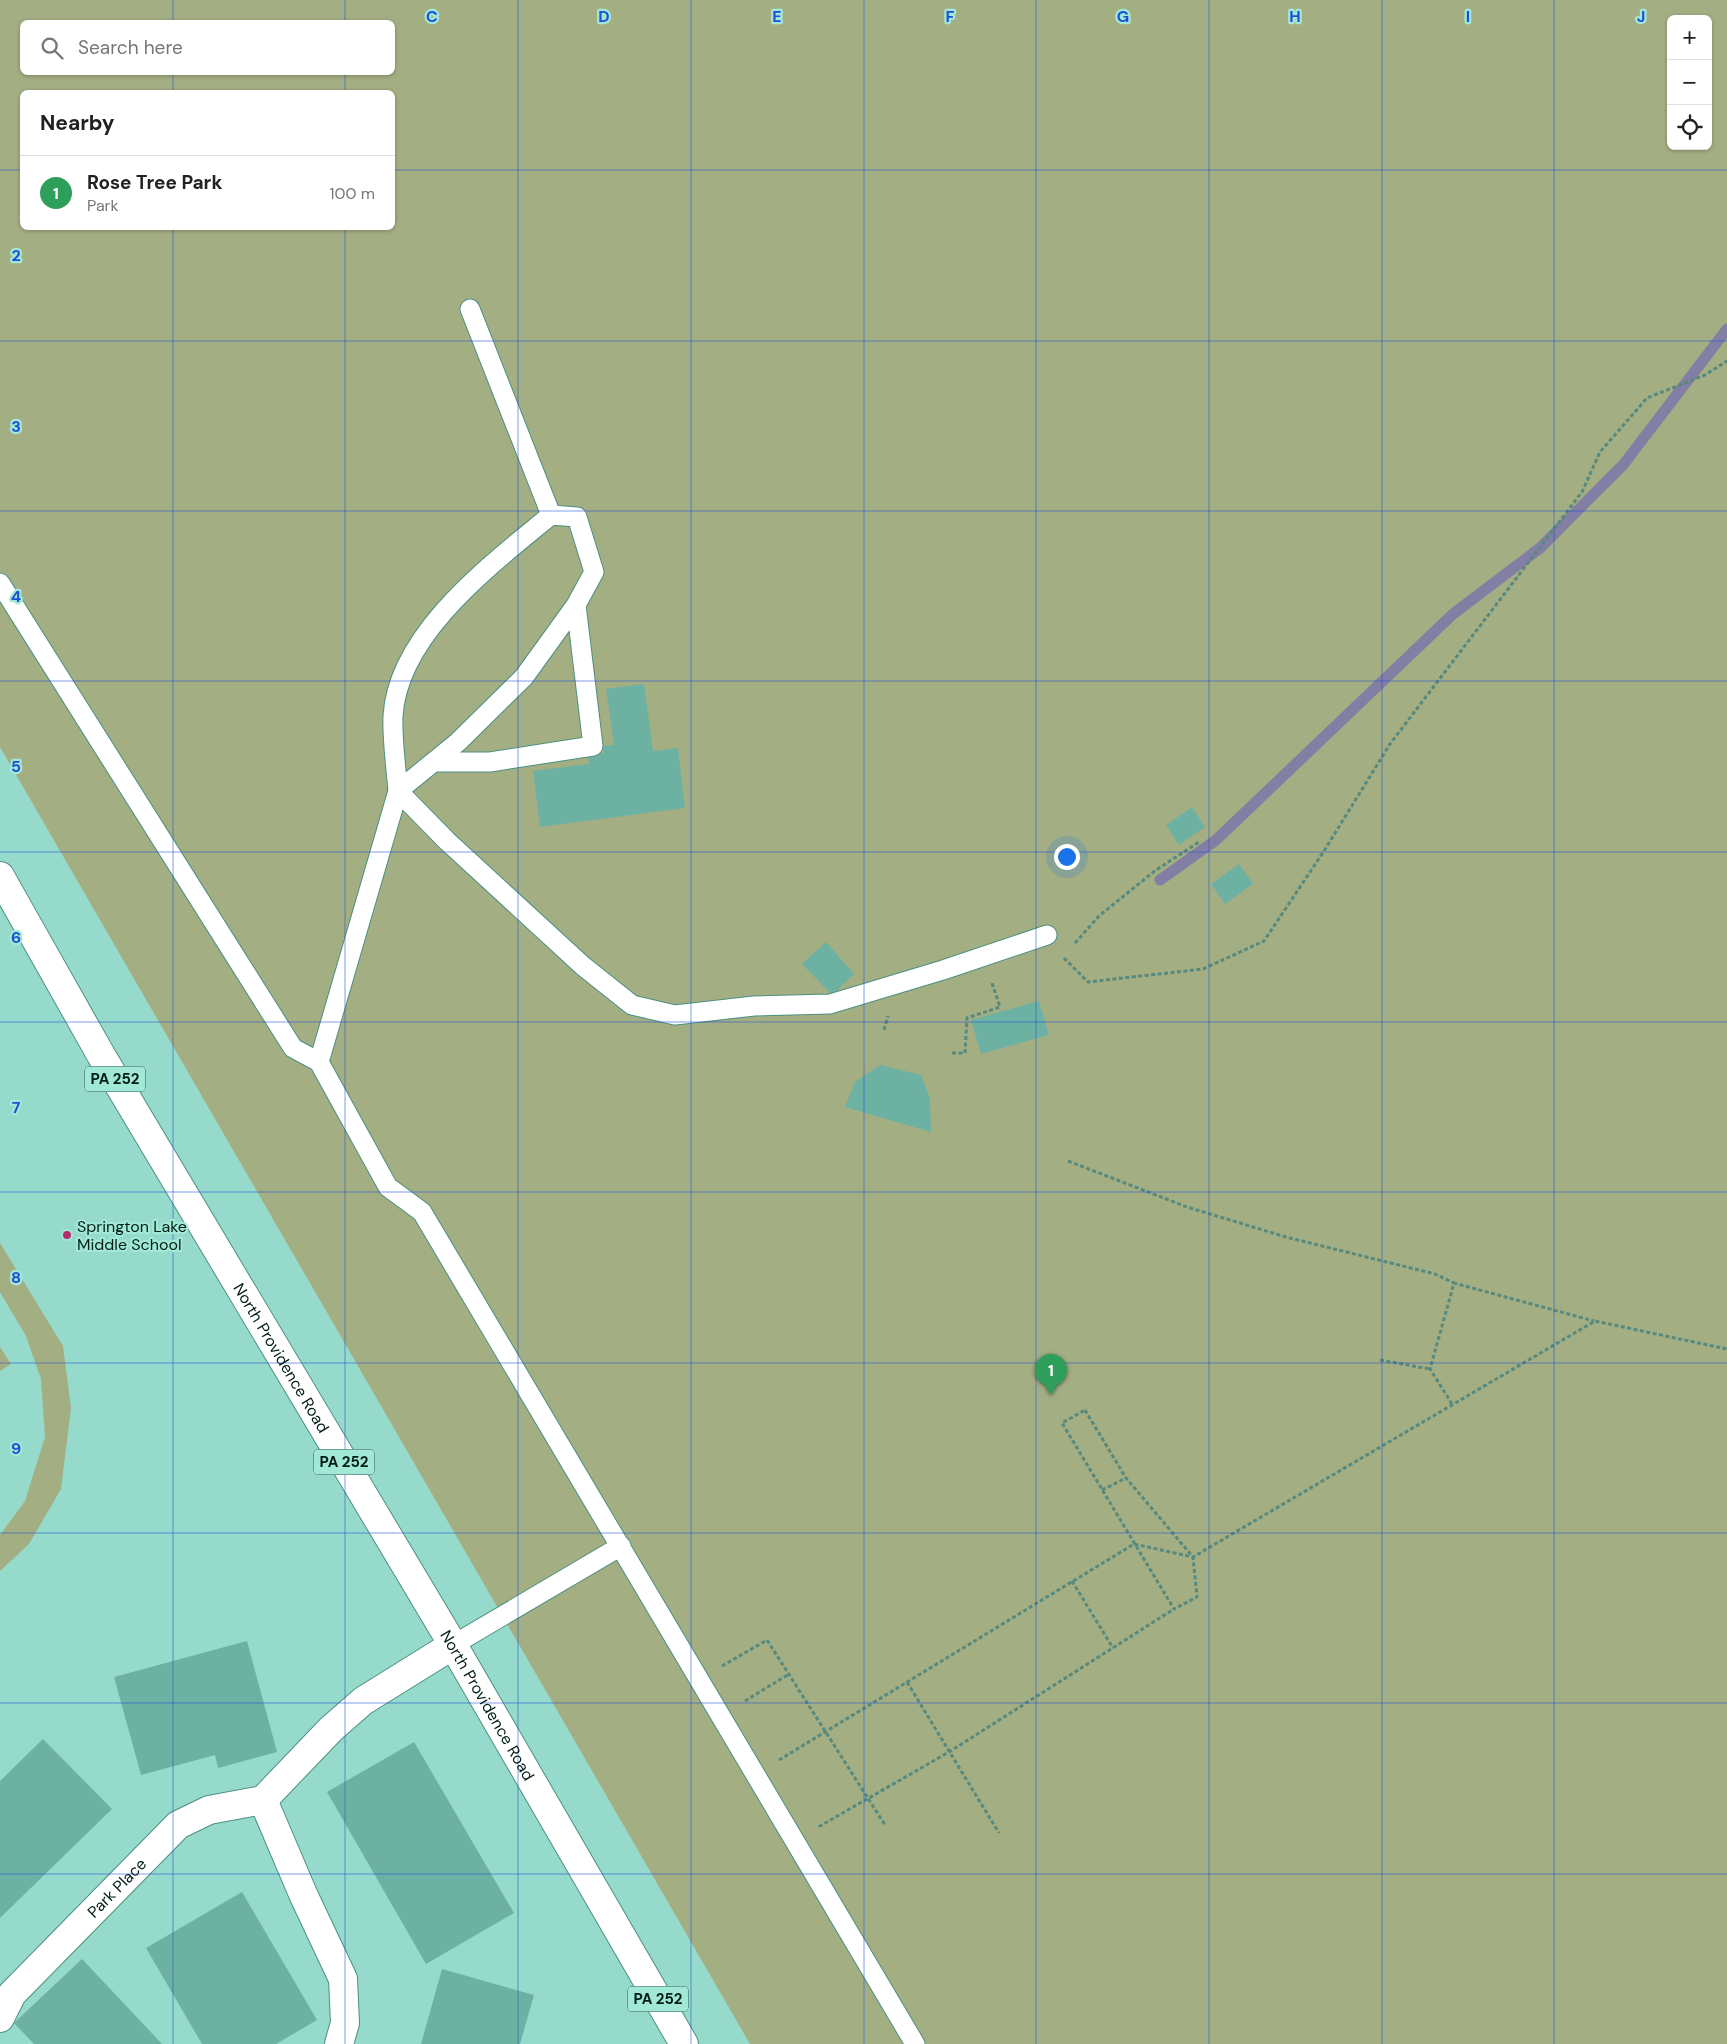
<!DOCTYPE html>
<meta charset="utf-8">
<style>
body{margin:0;font-family:"DM Sans",sans-serif;background:#f6f6f6;color:#222}
.controls{position:absolute;right:15px;top:15px;display:grid;overflow:hidden;border-radius:8px;box-shadow:0 1px 4px #0004}
.controls button{width:45px;height:45px;display:grid;place-items:center;padding:0;border:0;border-bottom:1px solid #e0e0e0;background:#fff;color:#222;font:25px sans-serif}
.you{position:absolute;left:1066px;top:856px;width:18px;height:18px;margin:-12px;border:4px solid #fff;border-radius:50%;background:#1a73e8;box-shadow:0 0 0 8px #1a73e833}
.badge{display:grid;place-items:center;width:32px;height:32px;border-radius:50%;background:#2563eb;color:#fff;font-size:16px;font-weight:700}
.pin{position:absolute;translate:-50% -41px;filter:drop-shadow(0 1px 2px #0008)}
.pin::after{content:'';position:absolute;top:26px;width:18px;height:15px;background:inherit;clip-path:polygon(0 0,100% 0,50% 100%)}
.list{margin:0;padding:0;list-style:none}
h2{display:flex;justify-content:space-between;align-items:center;height:65px;margin:0;padding:0 20px;font-size:21px}
h2 small{font-size:16px;font-weight:400;color:#767676}
.list li{display:grid;grid-template-columns:32px 1fr auto;gap:15px;align-items:center;box-sizing:border-box;height:75px;padding:0 20px;border-top:1px solid #e0e0e0}
.list b{display:block;font-size:19px;white-space:nowrap}
.list p{margin:0;font-size:16px;white-space:nowrap;color:#767676}
.list em{font-size:16px;font-style:normal;color:#767676}
.icon{flex:none;width:28px;height:28px;fill:none;stroke:currentColor;stroke-width:2;stroke-linecap:round;stroke-linejoin:round}
.map{position:relative;flex:none;width:1727px;height:2044px;overflow:hidden}
.search{position:absolute;background:#fff;box-shadow:0 1px 4px #0004;left:20px;top:20px;width:375px;height:55px;display:flex;align-items:center;gap:12px;box-sizing:border-box;padding:0 18px;border-radius:8px;color:#767676;font-size:19px}
.panel{position:absolute;background:#fff;box-shadow:0 1px 4px #0004;left:20px;top:90px;width:375px;height:140px;border-radius:8px}
.map>svg:first-child{display:block}
.green{fill:#a4ae83;fill-rule:evenodd}
.lines{fill:none;stroke-linecap:round;stroke-linejoin:round}
.stream{stroke:#827ea4;stroke-width:11}
.building{fill:#6db1a2}
.service-casing{stroke:#4c9081;stroke-width:21}
.minor-casing{stroke:#4c9081;stroke-width:30}
.primary-casing{stroke:#4c9081;stroke-width:30}
.path{stroke:#568a7e;stroke-width:3;stroke-dasharray:4 2.5;stroke-linecap:butt}
.service{stroke:#fff;stroke-width:19}
.minor{stroke:#fff;stroke-width:28}
.primary{stroke:#fff;stroke-width:28}
.grid{fill:none;stroke:#1d4ed8;stroke-width:1;stroke-opacity:0.55}
.poi-dot{fill:#b62d6b;stroke:#a2e8d7;stroke-width:2}
.labels{text-anchor:middle;dominant-baseline:central;stroke-width:4.5;stroke-linejoin:round;paint-order:stroke}
.shield{fill:#a2e8d7;stroke:#315a51;stroke-width:1}
.shield-label{font-size:15px;font-weight:bold;fill:#011d17}
.poi-label{font-size:16px;fill:#011d17;stroke:#a2e8d7;text-anchor:start}
.street-label{font-size:16px;fill:#011d17;stroke:#a2e8d7}
.grid-label{font-size:16px;text-anchor:middle;font-weight:bold;fill:#1d4ed8;stroke:#a2e8d7;stroke-width:4.5;stroke-linejoin:round;paint-order:stroke}
</style>
<div class="map">
<svg width="1727" height="2044" viewBox="0 0 1727 2044">
<rect width="100%" height="100%" fill="#95daca"/>
<path class="green" d="M 0,0 L 1727,0 L 1727,2044 L 750,2044 L 0,747 ZM 1671,19 L 1708,19 L 1708,146 L 1671,146 ZM 22,22 L 392,22 L 392,72 L 22,72 ZM 22,92 L 392,92 L 392,228 L 22,228 Z
M 0,1243 L 63,1346 L 71,1408 L 61,1489 L 29,1544 L 0,1571 L 0,1535 L 25,1501 L 45,1437 L 41,1379 L 26,1336 L 0,1292 Z
M 0,1347 L 11,1364 L 0,1371 Z"/>
<g class="lines">
<path class="stream" d="M 1160,880 L 1216,840 L 1453,614 L 1540,548 L 1623,465 L 1727,329"/>
</g>
<path class="building" d="M 644,684 L 653,751 L 678,748 L 685,808 L 540,827 L 533,771 L 589,764 L 588,755 L 604,753 L 603,746 L 614,745 L 606,689 Z
M 1192,807 L 1205,827 L 1179,845 L 1166,825 Z
M 1239,864 L 1253,884 L 1225,904 L 1211,884 Z
M 826,942 L 854,974 L 832,995 L 802,964 Z
M 1039,1001 L 1049,1035 L 981,1054 L 971,1020 Z
M 880,1065 L 921,1075 L 930,1098 L 931,1132 L 845,1107 L 855,1082 Z
M 247,1641 L 277,1752 L 218,1768 L 215,1755 L 141,1775 L 114,1677 Z
M 43,1739 L 112,1809 L 0,1918 L 0,1781 Z
M 414,1742 L 514,1913 L 426,1964 L 327,1792 Z
M 242,1892 L 317,2020 L 276,2044 L 202,2044 L 146,1948 Z
M 82,1959 L 162,2044 L 34,2044 L 14,2023 Z
M 442,1969 L 534,1995 L 520,2044 L 421,2044 Z"/>
<g class="lines">
<g class="service-casing">
<path id="service" d="M 551,515 C 492,564 398,633 393,716 C 392,740 396,767 398,791 L 447,841 L 583,966 L 632,1005 L 675,1015 L 754,1006 L 830,1004 L 943,970 L 1047,935
M 0,583 L 293,1048 L 319,1062 L 388,1187 L 422,1212 L 915,2044
M 434,762 L 490,762 L 593,746 L 576,605
M 319,1062 L 398,791 L 458,742 L 524,677 L 576,605 L 594,572 L 577,517 L 551,515 L 470,309
M 453,1645 L 621,1546"/>
</g>
<g class="minor-casing">
<g id="minor">
<path d="M 263,1800 L 303,1894 L 343,1979 L 345,2023 L 339,2044"/>
<path id="s1" d="M 0,2018 L 12,1994 L 178,1825 L 209,1810 L 263,1800 L 331,1729 L 363,1701 L 453,1645"/>
</g>
</g>
<g class="primary-casing">
<g id="primary">
<path id="s2" d="M 0,876 L 101,1055 L 453,1645 L 684,2044"/>
</g>
</g>
<path class="path" d="M 1075,943 L 1099,916 L 1156,870 L 1199,842
M 1064,958 L 1088,982 L 1203,969 L 1264,941 L 1324,851 L 1390,744 L 1582,492 L 1600,452 L 1647,398 L 1705,375 L 1727,361
M 884,1030 L 888,1016
M 952,1053 L 965,1053 L 967,1018 L 1000,1007 L 992,983
M 1068,1161 L 1187,1207 L 1286,1237 L 1435,1274 L 1454,1283
M 1380,1360 L 1430,1369
M 1452,1404 L 1430,1369 L 1454,1283 L 1594,1321
M 1085,1410 L 1126,1478 L 1193,1557 L 1197,1597 L 1174,1609 L 1062,1423 Z
M 1102,1490 L 1126,1478
M 1072,1581 L 1113,1648
M 722,1666 L 767,1640 L 885,1825
M 907,1682 L 999,1833
M 745,1701 L 789,1674
M 779,1760 L 1134,1544 L 1193,1557 L 1595,1321 L 1727,1349
M 819,1825 L 820,1826 L 949,1752 L 1174,1609"/>
<use href="#service" class="service"/>
<use href="#minor" class="minor"/>
<use href="#primary" class="primary"/>
</g>
<path class="grid" d="M 173,0 L 173,22M 345,0 L 345,22M 518,0 L 518,2044M 691,0 L 691,2044M 864,0 L 864,2044M 1036,0 L 1036,2044M 1209,0 L 1209,2044M 1382,0 L 1382,2044M 1554,0 L 1554,2044M 173,72 L 173,92M 345,72 L 345,92M 0,170 L 22,170M 392,170 L 1727,170M 173,228 L 173,2044M 345,228 L 345,2044M 0,341 L 1727,341M 0,511 L 1727,511M 0,681 L 1727,681M 0,852 L 1727,852M 0,1022 L 1727,1022M 0,1192 L 1727,1192M 0,1363 L 1727,1363M 0,1533 L 1727,1533M 0,1703 L 1727,1703M 0,1874 L 1727,1874"/>
<circle class="poi-dot" cx="67" cy="1235" r="5"/>
<g class="labels">
<g class="shield">
<rect x="85" y="1066.5" width="60" height="25" rx="4"/>
<rect x="314" y="1449.5" width="60" height="25" rx="4"/>
<rect x="628" y="1986.5" width="60" height="25" rx="4"/>
</g>
<g class="shield-label">
<text x="115" y="1079">PA 252</text>
<text x="344" y="1462">PA 252</text>
<text x="658" y="1999">PA 252</text>
</g>
<g class="poi-label">
<text x="77" y="1226">Springton Lake<tspan x="77" dy="18">Middle School</tspan></text>
</g>
<g class="street-label">
<text stroke="none"><textPath href="#s2" startOffset="558">North Providence Road</textPath></text>
<text stroke="none"><textPath href="#s2" startOffset="962">North Providence Road</textPath></text>
<text stroke="none"><textPath href="#s1" startOffset="176">Park Place</textPath></text>
</g>
</g>
<g class="grid-label">
<text x="432" y="22">C</text>
<text x="604" y="22">D</text>
<text x="777" y="22">E</text>
<text x="950" y="22">F</text>
<text x="1123" y="22">G</text>
<text x="1295" y="22">H</text>
<text x="1468" y="22">I</text>
<text x="1641" y="22">J</text>
<text x="16" y="261">2</text>
<text x="16" y="432">3</text>
<text x="16" y="602">4</text>
<text x="16" y="772">5</text>
<text x="16" y="943">6</text>
<text x="16" y="1113">7</text>
<text x="16" y="1283">8</text>
<text x="16" y="1454">9</text>
</g>
</svg>
<div class="controls">
<button>+</button>
<button>−</button>
<button><svg class="icon" aria-label="locate" viewBox="0 0 24 24"><circle cx="12" cy="12" r="6"/><path d="M12 2v4M12 18v4M2 12h4M18 12h4"/></svg></button>
</div>
<div class="you"></div>
<div class="pin badge" style="left:1051px;top:1395px;background:#2e9e5b">1</div>
<div class="search"><svg class="icon" aria-label="search" viewBox="0 0 24 24"><circle cx="10" cy="10" r="6"/><path d="M15 15l6 6"/></svg>Search here</div>
<section class="panel">
<h2>Nearby<small></small></h2>
<ul class="list">
<li><span class="badge" style="background:#2e9e5b">1</span><div><b>Rose Tree Park</b><p>Park</p></div><em>100 m</em></li>
</ul>
</section>
</div>
